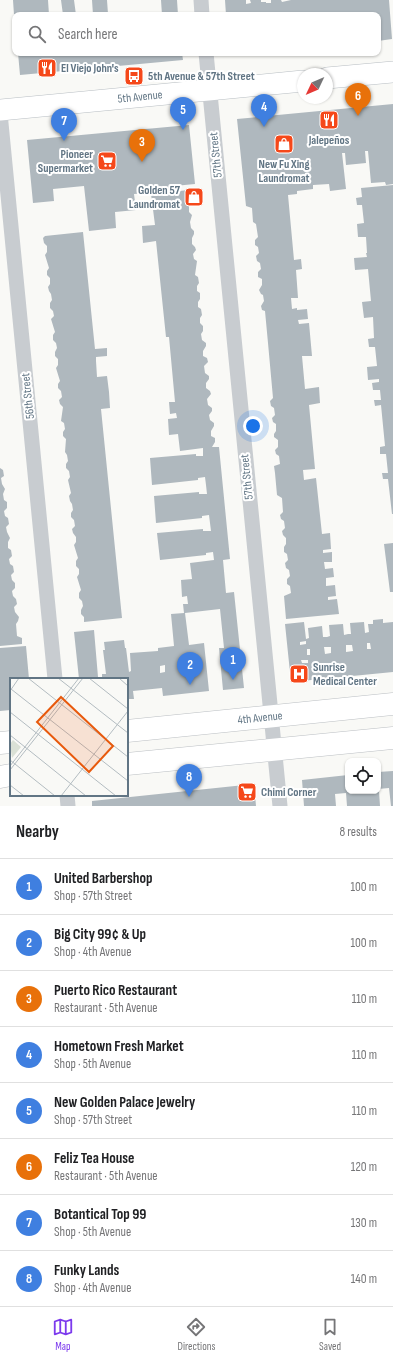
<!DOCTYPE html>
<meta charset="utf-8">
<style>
body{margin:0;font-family:"Sofia Sans Condensed",sans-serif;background:#f2f2f2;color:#202124}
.controls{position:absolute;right:12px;bottom:12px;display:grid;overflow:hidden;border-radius:8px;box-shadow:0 1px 3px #0004}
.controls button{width:36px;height:36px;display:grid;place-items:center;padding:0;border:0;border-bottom:1px solid #e0e0e0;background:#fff;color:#202124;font:20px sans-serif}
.compass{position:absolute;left:297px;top:68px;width:36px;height:36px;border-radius:50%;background:#fff;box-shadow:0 1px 3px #0004;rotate:226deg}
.you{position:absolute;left:253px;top:426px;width:14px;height:14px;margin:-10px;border:3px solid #fff;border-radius:50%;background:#1a73e8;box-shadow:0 0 0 6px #1a73e833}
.badge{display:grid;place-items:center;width:26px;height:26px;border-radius:50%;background:#7c3aed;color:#fff;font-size:13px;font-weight:700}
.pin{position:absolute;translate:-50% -33px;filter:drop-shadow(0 1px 2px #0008)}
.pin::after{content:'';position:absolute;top:21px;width:14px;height:12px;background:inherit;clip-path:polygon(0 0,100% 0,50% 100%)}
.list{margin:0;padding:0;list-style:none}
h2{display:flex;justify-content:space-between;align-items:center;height:52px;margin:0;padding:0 16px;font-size:17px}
h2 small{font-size:13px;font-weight:400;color:#757577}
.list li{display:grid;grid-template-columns:26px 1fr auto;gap:12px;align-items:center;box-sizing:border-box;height:56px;padding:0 16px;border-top:1px solid #e0e0e0}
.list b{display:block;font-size:15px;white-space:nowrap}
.list p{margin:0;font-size:13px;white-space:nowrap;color:#757577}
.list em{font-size:13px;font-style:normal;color:#757577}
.icon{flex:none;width:22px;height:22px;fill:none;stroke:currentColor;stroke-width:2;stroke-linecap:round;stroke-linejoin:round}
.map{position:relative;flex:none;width:393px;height:806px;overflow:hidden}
.search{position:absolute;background:#fff;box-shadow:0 1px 3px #0004;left:12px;right:12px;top:12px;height:44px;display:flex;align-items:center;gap:10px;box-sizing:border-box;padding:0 14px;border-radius:8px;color:#757577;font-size:15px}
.sheet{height:500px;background:#fff}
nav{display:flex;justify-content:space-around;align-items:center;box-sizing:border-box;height:56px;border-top:1px solid #e0e0e0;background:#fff;font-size:11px;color:#757577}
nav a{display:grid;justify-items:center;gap:2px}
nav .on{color:#7c3aed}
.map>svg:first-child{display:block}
.building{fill:#afb8be;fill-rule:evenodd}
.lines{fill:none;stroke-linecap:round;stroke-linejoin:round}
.secondary-casing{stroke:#b8bec3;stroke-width:22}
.primary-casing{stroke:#bbbfc3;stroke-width:23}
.street{stroke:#c8ccd0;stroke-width:15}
.secondary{stroke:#fff;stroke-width:21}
.primary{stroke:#fff;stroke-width:22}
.labels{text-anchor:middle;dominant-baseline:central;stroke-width:4;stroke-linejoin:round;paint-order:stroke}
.poi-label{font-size:12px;font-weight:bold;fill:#617584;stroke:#fff;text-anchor:start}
.street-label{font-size:12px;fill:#617584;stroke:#fff}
.inset-road{fill:none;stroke:#b3bcc1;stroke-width:1}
.view{fill:#e8590c;fill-opacity:0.15;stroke:#e8590c;stroke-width:2}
.inset-edge{fill:none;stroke:#617584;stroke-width:2}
</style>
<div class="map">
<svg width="393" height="806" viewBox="0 0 393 806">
<rect width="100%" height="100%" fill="#f9f9f6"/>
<path class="building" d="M 13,0 L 48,0 L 49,15 L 14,15 Z
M 61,0 L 74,0 L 76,15 L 63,15 Z
M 92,0 L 107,0 L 108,14 L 125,12 L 126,15 L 93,15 Z
M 161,0 L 177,0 L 178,15 L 162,15 Z
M 225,0 L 246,0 L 246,4 L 251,3 L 250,0 L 261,0 L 261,2 L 266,2 L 266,3 L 271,3 L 271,0 L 281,0 L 282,2 L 291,0 L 389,0 L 392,39 L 378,41 L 378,15 L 226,15 Z
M 18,53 L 182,53 L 183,60 L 20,75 Z
M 230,53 L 241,53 L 241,54 L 230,55 Z
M 393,104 L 393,184 L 386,185 L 385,182 L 371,183 L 368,151 L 365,151 L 366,163 L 346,165 L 345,153 L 342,153 L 346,189 L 330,191 L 329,184 L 313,185 L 313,189 L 297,191 L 297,194 L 288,195 L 294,260 L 301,259 L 302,269 L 296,270 L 298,298 L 291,298 L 292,309 L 297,308 L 297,310 L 307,309 L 308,319 L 298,320 L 299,324 L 309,323 L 312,356 L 302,356 L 305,389 L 319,387 L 320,403 L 309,405 L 315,469 L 303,470 L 304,480 L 316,478 L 322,534 L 330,533 L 331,549 L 323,550 L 323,553 L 332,552 L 332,562 L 324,562 L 325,569 L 333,568 L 334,577 L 326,578 L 326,586 L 335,585 L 336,596 L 328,597 L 328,600 L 337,599 L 339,614 L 286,619 L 284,596 L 291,593 L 290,586 L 287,584 L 287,579 L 290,576 L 289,570 L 286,568 L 285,563 L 288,560 L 287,554 L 284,552 L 284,547 L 286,544 L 286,538 L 283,535 L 282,531 L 285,528 L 284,521 L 281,519 L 280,515 L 283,512 L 282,498 L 277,495 L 275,473 L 274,466 L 280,464 L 279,456 L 276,454 L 275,450 L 278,447 L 278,440 L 274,437 L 274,434 L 276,431 L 276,424 L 273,422 L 272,418 L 275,415 L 274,408 L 271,406 L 270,401 L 273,398 L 268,343 L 265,311 L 262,310 L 261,306 L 264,301 L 263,295 L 261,294 L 259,290 L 262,285 L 262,279 L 258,277 L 258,272 L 261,269 L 260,263 L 257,261 L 256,256 L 259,253 L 258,247 L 255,245 L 255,240 L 258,237 L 256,224 L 253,222 L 252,208 L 246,206 L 237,119 Z
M 189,125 L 195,184 L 174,186 L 174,191 L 134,194 L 136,210 L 115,212 L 116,228 L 89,231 L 84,186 L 53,189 L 54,201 L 33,203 L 27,140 Z
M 393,185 L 393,514 L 392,514 L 388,479 L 383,479 L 382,473 L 388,473 L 386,454 L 380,454 L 380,447 L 385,446 L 381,405 L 375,406 L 374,400 L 381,400 L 380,390 L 373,390 L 372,383 L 379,382 L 379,379 L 368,380 L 367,367 L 377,366 L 375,347 L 369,347 L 368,339 L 374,338 L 373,317 L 364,318 L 362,302 L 371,301 L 368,269 L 355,270 L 354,258 L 367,257 L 366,253 L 367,253 L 366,237 L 358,237 L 357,224 L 364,223 L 362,205 L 357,205 L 356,198 L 362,197 L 361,188 Z
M 198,189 L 199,205 L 189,206 L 189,212 L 192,215 L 190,222 L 191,228 L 194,231 L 194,234 L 192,238 L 192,244 L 195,247 L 196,250 L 193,254 L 194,259 L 197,261 L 195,275 L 198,277 L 199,283 L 197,286 L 197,291 L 200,293 L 200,299 L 198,302 L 198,307 L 201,309 L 202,315 L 200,318 L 200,323 L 203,326 L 203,331 L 201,334 L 202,340 L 206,343 L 206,346 L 203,351 L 203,356 L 207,358 L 208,362 L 204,366 L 205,373 L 209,376 L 209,379 L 206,383 L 206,388 L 210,391 L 211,394 L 207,399 L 208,405 L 212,408 L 212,411 L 209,415 L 210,420 L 214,423 L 214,426 L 211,431 L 211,436 L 215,438 L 215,442 L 212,447 L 219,447 L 230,559 L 223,560 L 226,593 L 234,592 L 244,688 L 223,690 L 219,648 L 224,648 L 220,609 L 185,613 L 189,645 L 204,643 L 209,691 L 163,696 L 162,688 L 133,691 L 134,699 L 127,699 L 127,679 L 79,679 L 74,632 L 94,630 L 98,677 L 102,677 L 102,674 L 106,674 L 103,650 L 105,650 L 104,642 L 124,640 L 125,648 L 126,648 L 129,672 L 131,671 L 130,653 L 158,651 L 158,648 L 174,646 L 171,614 L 184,613 L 183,604 L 188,604 L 187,596 L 182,597 L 181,580 L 192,579 L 190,563 L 214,560 L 213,552 L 206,553 L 206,555 L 160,560 L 157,533 L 203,529 L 203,531 L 211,531 L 209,515 L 202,516 L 202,518 L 156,523 L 154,496 L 199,492 L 199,494 L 207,494 L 206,485 L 205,477 L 198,478 L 198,480 L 152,485 L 150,458 L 196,454 L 196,456 L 203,456 L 203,448 L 180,451 L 178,434 L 169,435 L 168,419 L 177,418 L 176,413 L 170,414 L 169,402 L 175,402 L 169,337 L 166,337 L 156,241 L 143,243 L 142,226 L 155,225 L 151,194 ZM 196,662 L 197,669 L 189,670 L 188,663 ZM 165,665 L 165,672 L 160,673 L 160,666 Z
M 83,232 L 95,349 L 107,348 L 107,356 L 96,357 L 96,361 L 97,377 L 107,376 L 109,392 L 110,408 L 101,409 L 122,618 L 84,622 L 84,617 L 81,614 L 81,610 L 83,606 L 82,601 L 79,598 L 79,593 L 81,590 L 77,577 L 79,574 L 79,569 L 76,566 L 76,561 L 78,558 L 74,545 L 76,542 L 76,537 L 73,533 L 72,529 L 75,526 L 74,520 L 71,517 L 71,513 L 73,510 L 72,504 L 70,501 L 69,496 L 71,493 L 68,480 L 70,477 L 69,471 L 66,468 L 66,464 L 68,461 L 67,455 L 65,452 L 66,439 L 63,436 L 63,432 L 65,429 L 64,423 L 61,421 L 63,407 L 60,404 L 59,400 L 62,397 L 61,391 L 58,388 L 58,384 L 60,381 L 56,368 L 58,365 L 58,359 L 55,356 L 55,352 L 57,348 L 56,343 L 53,340 L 53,335 L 55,332 L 51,319 L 54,316 L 53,311 L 50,308 L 50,303 L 52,300 L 51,294 L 49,291 L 48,287 L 50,284 L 50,278 L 47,275 L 47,271 L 49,268 L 45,255 L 47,252 L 47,246 L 44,243 L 43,238 L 45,236 Z
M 0,468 L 3,470 L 4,476 L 1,478 L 2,484 L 5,489 L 3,494 L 4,500 L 7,502 L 7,508 L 4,511 L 5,516 L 8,518 L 9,524 L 6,527 L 7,532 L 10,538 L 8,542 L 8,548 L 11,550 L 12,556 L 9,559 L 10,564 L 13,566 L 14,572 L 11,575 L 12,580 L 15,583 L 15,588 L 12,591 L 13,596 L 16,599 L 17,604 L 14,607 L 15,612 L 19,617 L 18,621 L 16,624 L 17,636 L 22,638 L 22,644 L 0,646 Z
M 393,543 L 393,592 L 390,592 L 384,544 Z
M 383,619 L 383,623 L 393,622 L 393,672 L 291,682 L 285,624 L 304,622 L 306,639 L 309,638 L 308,628 L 322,626 L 323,637 L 327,637 L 330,636 L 329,625 L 343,624 L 344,635 L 348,634 L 351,634 L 350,623 L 364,622 L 365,633 L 369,632 L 368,624 L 373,624 L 373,620 ZM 306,641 L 306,644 L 300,645 L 300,642 ZM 367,643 L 370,643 L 371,649 L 367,649 ZM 346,645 L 352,645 L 353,651 L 346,652 ZM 324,647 L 331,647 L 331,653 L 325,654 ZM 307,649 L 310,649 L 310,655 L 307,655 ZM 301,660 L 308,660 L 308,663 L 302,663 Z
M 26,646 L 29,679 L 11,679 L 11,710 L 0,711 L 0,648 Z
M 393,771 L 393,806 L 391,806 L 389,788 L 378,789 L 378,772 Z
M 348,775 L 348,791 L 379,791 L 380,806 L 347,806 L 346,793 L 335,794 L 336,806 L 304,806 L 302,780 Z
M 254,784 L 256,806 L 92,806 L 92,801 Z"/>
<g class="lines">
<g class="secondary-casing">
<path id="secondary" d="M 327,78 L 393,72
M 0,110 L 303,81"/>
</g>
<g class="primary-casing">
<path id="primary" d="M 127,731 L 393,704
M 0,743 L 11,742
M 127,764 L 393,738
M 0,777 L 11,775"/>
</g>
<path class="street" d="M 201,0 L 202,15
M 206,53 L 280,806
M 0,113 L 55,679
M 67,795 L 68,806"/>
<use href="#secondary" class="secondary"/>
<use href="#primary" class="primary"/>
</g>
<defs>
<g id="restaurant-square" transform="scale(1)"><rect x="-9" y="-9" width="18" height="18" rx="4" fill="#f5481a" stroke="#fff"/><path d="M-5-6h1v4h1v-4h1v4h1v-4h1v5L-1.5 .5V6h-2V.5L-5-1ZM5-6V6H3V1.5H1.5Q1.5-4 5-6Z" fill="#fff"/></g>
<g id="bus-square" transform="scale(1)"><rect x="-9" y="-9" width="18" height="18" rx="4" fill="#f5481a" stroke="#fff"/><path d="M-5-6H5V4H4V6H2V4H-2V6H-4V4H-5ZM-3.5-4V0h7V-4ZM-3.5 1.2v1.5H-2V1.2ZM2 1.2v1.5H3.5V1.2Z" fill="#fff"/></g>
<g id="shop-square" transform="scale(1)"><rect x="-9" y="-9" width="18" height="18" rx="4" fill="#f5481a" stroke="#fff"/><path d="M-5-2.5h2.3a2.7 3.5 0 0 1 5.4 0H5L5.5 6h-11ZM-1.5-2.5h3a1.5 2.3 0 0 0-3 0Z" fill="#fff"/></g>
<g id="supermarket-square" transform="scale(1)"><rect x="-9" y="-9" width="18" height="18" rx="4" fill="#f5481a" stroke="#fff"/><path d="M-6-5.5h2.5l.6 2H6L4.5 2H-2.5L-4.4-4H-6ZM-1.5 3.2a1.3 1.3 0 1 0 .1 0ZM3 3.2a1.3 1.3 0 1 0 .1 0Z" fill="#fff"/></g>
<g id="hospital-square" transform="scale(1)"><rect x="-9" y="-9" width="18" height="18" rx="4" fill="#f5481a" stroke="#fff"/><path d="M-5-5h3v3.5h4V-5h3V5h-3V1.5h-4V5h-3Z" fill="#fff"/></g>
</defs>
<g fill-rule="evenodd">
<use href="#restaurant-square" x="47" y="68"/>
<use href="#bus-square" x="134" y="76"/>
<use href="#restaurant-square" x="329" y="120"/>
<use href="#shop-square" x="284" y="144"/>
<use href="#supermarket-square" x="107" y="161"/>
<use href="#shop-square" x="194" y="197"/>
<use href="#hospital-square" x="299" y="674"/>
<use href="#supermarket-square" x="247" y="792"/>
</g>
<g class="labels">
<g class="poi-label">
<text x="61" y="68">El Viejo John's</text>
<text x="148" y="76">5th Avenue &amp; 57th Street</text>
<text x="329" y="140" text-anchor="middle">Jalepeños</text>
<text x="93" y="154" text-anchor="end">Pioneer<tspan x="93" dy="14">Supermarket</tspan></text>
<text x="284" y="164" text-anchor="middle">New Fu Xing<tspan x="284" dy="14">Laundromat</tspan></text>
<text x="180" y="190" text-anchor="end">Golden 57<tspan x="180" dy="14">Laundromat</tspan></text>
<text x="313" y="667">Sunrise<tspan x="313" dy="14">Medical Center</tspan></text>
<text x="261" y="792">Chimi Corner</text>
</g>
<g class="street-label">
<text transform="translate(140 97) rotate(-6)">5th Avenue</text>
<text transform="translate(216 155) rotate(-96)">57th Street</text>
<text transform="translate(28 396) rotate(-96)">56th Street</text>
<text transform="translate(247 477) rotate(-96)">57th Street</text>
<text transform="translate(260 718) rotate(-6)">4th Avenue</text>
</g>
</g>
<g transform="translate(10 678)">
<rect width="118" height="118" fill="#f9f9f6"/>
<path d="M 3,62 L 11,69 L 2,80 L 0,66 Z" fill="#dae1d6"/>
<path class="inset-road" d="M 18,0 L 118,79M 48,0 L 118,55M 79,0 L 118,31M 109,0 L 118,8M 1,11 L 118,103M 0,13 L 9,0M 0,34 L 106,118M 0,57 L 76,118M 0,82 L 45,118M 0,88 L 69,0M 0,92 L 73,0M 0,107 L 14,118M 51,118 L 118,33"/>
<path class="view" d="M 51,19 L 103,68 L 79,94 L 27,44 Z"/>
<rect width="118" height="118" class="inset-edge"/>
</g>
</svg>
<div class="controls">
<button><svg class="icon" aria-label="locate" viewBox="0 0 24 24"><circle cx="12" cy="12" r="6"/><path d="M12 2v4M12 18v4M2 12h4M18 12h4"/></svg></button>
</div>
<svg class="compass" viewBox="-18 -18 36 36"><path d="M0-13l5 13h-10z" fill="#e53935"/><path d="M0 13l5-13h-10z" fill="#757577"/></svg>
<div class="you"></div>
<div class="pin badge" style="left:233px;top:680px;background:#3f7fe0">1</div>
<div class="pin badge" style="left:190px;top:685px;background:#3f7fe0">2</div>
<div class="pin badge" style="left:142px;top:162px;background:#e8710a">3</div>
<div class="pin badge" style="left:264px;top:127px;background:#3f7fe0">4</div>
<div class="pin badge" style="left:183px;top:130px;background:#3f7fe0">5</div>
<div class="pin badge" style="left:358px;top:116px;background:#e8710a">6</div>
<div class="pin badge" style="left:64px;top:141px;background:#3f7fe0">7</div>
<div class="pin badge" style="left:189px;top:797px;background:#3f7fe0">8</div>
<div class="search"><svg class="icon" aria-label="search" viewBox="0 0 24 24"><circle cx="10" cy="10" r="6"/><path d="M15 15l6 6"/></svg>Search here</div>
</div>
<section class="sheet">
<h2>Nearby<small>8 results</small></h2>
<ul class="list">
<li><span class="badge" style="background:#3f7fe0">1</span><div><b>United Barbershop</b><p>Shop · 57th Street</p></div><em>100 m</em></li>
<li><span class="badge" style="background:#3f7fe0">2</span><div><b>Big City 99¢ &amp; Up</b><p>Shop · 4th Avenue</p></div><em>100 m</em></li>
<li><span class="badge" style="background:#e8710a">3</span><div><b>Puerto Rico Restaurant</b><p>Restaurant · 5th Avenue</p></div><em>110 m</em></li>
<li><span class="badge" style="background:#3f7fe0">4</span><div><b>Hometown Fresh Market</b><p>Shop · 5th Avenue</p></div><em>110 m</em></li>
<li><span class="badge" style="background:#3f7fe0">5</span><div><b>New Golden Palace Jewelry</b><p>Shop · 57th Street</p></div><em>110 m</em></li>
<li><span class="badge" style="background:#e8710a">6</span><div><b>Feliz Tea House</b><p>Restaurant · 5th Avenue</p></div><em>120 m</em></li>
<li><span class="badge" style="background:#3f7fe0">7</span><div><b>Botantical Top 99</b><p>Shop · 5th Avenue</p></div><em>130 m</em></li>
<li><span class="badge" style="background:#3f7fe0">8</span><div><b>Funky Lands</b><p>Shop · 4th Avenue</p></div><em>140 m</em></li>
</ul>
</section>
<nav>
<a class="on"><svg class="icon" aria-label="map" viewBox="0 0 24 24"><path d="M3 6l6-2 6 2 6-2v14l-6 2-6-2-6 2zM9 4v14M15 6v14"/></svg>Map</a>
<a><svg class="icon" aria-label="directions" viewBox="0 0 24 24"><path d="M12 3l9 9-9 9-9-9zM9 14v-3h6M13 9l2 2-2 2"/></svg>Directions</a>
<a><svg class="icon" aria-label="saved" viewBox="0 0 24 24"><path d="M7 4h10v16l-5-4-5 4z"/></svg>Saved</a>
</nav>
